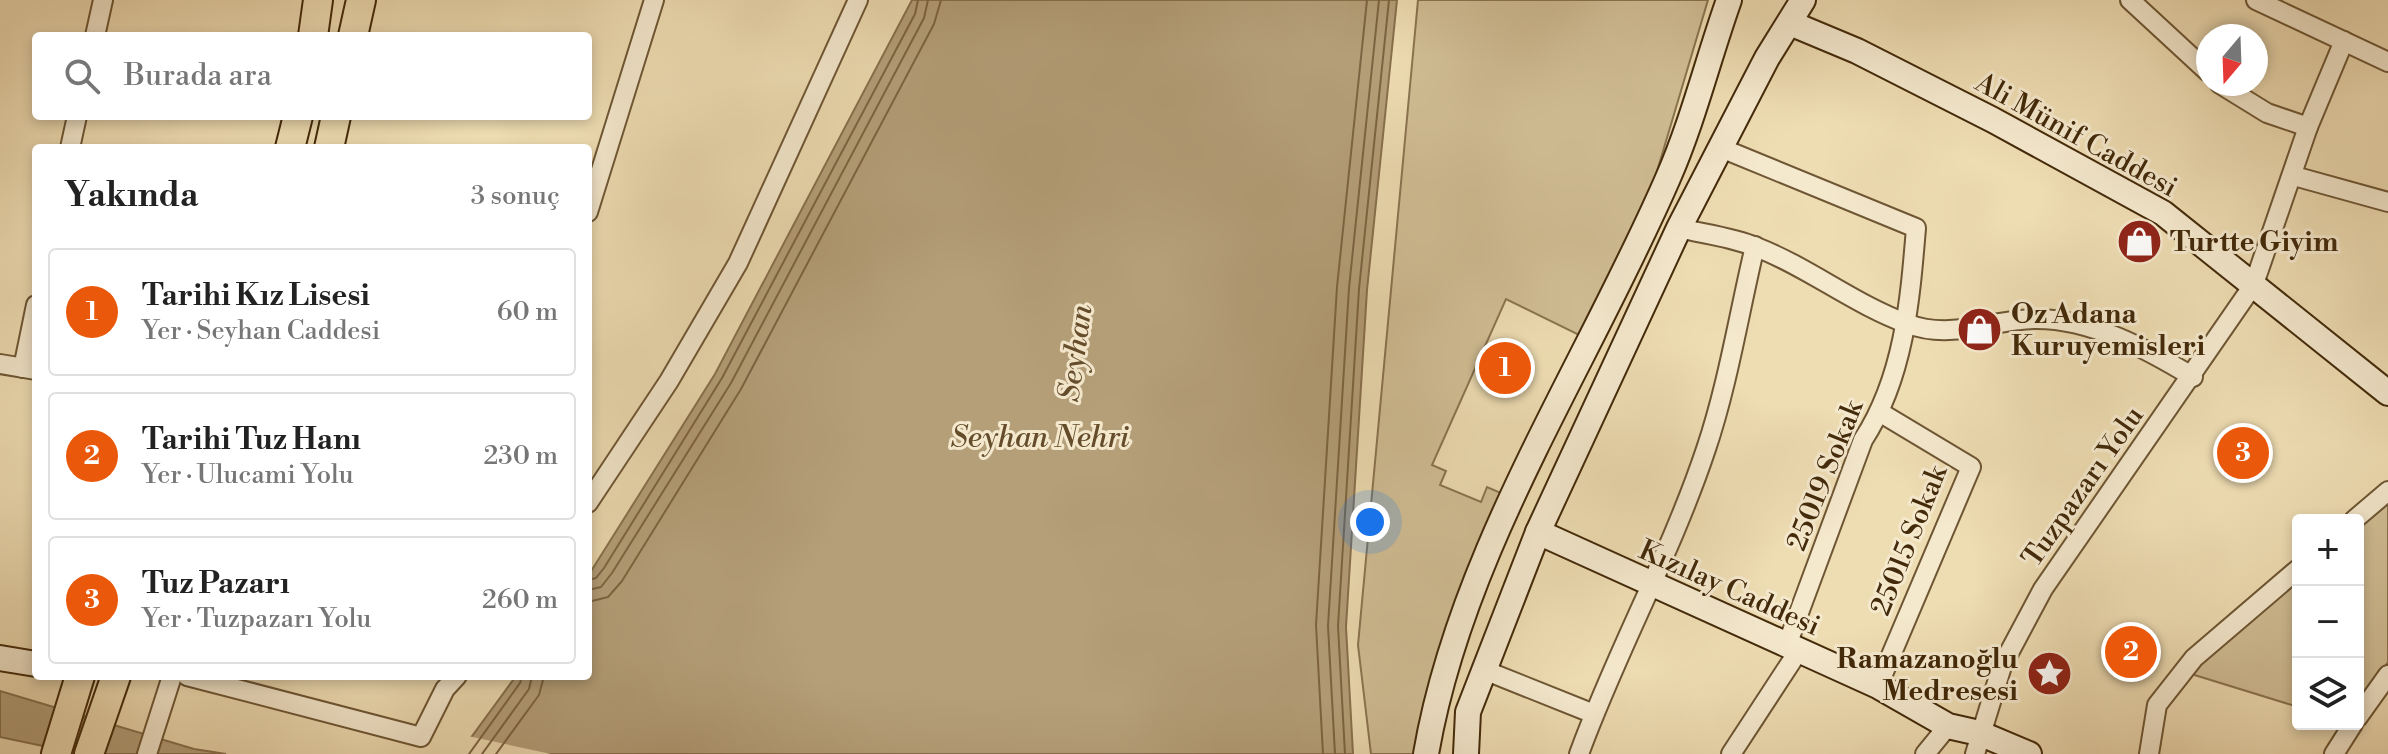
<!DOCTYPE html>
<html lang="tr">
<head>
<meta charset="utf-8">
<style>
	body { margin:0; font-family:"Libre Bodoni",serif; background:#f6f6f6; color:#222 }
	.controls { position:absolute; right:24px; bottom:24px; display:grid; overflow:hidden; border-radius:8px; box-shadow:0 4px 12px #0003 }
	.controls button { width:72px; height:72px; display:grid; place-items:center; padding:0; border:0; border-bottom:2px solid #e0e0e0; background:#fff; color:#222; font:40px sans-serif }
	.compass { position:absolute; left:2196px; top:24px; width:72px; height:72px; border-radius:50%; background:#fff; box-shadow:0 4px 12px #0003; rotate:199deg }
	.you { position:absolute; left:1370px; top:522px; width:28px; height:28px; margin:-20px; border:6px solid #fff; border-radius:50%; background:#1a73e8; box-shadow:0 0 0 12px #1a73e833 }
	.badge { display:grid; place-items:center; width:52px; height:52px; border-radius:50%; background:#ea580c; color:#fff; font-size:26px; font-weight:700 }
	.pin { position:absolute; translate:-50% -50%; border:4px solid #fff; box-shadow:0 2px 8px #0006 }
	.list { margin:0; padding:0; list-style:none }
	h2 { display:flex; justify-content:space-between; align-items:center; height:104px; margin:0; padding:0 32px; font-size:34px }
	h2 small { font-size:26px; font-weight:400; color:#767676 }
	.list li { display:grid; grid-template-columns:52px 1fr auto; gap:24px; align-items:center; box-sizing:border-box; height:128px; margin:0 16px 16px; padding:0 16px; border:2px solid #e0e0e0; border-radius:8px }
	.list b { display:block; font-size:30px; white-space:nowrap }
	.list p { margin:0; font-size:26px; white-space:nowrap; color:#767676 }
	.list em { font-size:26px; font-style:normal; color:#767676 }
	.icon { flex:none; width:44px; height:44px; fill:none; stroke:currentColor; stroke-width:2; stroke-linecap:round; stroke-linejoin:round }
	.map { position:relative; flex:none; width:2388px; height:754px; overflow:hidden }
	.search { position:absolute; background:#fff; box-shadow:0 4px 12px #0003; left:32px; top:32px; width:560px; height:88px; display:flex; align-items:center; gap:20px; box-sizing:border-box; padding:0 28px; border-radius:8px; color:#767676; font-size:30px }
	.panel { position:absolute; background:#fff; box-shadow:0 4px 12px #0003; left:32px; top:144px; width:560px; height:536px; border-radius:8px }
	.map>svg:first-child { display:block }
</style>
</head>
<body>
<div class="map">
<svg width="2388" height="754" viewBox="0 0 2388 754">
	<rect width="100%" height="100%" fill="#eedcb2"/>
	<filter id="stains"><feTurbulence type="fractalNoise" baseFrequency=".0025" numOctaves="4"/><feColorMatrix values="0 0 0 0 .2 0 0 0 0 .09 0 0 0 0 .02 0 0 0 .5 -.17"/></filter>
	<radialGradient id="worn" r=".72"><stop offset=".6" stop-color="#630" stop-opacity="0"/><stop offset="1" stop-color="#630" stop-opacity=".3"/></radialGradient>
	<g fill="#d1be95" stroke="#8a7450" stroke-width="2">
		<polygon points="1418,0 1708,0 1644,215 1579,335 1506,299 1432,465 1446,471 1440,485 1481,502 1487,487 1508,496 1415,754 1371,754 1358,645"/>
		<polygon points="2388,491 2388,662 2358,703 2358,520"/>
		<polygon points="2298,573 2298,707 2188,673"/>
	</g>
	<g fill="#b49f79" stroke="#87704d" stroke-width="2">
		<polygon points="912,0 1397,0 1367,290 1346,627 1353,754 459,754 516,676 588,676 588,576 715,374"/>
		<polygon points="0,691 194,749 226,754 81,754 0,737"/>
	</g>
	<polygon fill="#eedcb2" points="468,736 551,754 455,754"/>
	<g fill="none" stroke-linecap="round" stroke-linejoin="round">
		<g stroke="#7c6442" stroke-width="2">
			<polyline points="588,580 596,578 604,568 722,378 915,14 918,0"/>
			<polyline points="588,590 601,587 612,573 731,383 924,18 928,0"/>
			<polyline points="588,602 608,597 622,581 741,389 934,24 941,0"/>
			<polyline points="469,754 520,683 522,676"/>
			<polyline points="482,754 529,689 532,676"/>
			<polyline points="496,754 539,695 544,676"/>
			<polyline points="1323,754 1316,625 1337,287 1367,0"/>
			<polyline points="1335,754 1328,626 1349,288 1379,0"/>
			<polyline points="1345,754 1338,626 1359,289 1389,0"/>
		</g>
		<defs>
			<g id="minor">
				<polyline points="2130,0 2208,72"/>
				<polyline points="2256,0 2388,62"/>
				<polyline points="95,36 103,0"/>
				<polyline points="2220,84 2267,113 2308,127"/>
				<polyline points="70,148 77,116"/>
				<path d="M1721,148L1916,228C1910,301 1904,377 1863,440L1787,645"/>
				<polyline points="2294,176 2388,202"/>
				<polyline points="588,212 654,0"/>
				<path d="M1679,228C1704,234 1732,237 1756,247C1808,267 1855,305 1908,324C1951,340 1991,320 2034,319C2090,318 2147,349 2193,377"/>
				<polyline points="0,364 36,370"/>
				<polyline points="23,368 36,305"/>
				<polyline points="588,503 669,381 738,263 858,0"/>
				<polyline points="2354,520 2388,491"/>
				<polyline points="1484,670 1594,714"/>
				<polyline points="187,676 421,737 445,689 457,676"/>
				<polyline points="1878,686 1971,467 1881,413"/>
				<polyline points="2358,717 2388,675"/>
				<polyline points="147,754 172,676"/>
				<path d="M1579,754C1617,650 1671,554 1706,449C1728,384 1739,313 1755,246"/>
				<polyline points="1731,754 1799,650"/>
				<polyline points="1925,754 1948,726"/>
				<polyline points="1975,754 2002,666 2043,589 2254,284 2308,127 2344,41"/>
				<polyline points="2149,754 2157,705 2194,658 2298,569"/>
				<polyline points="2334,754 2353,724"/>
			</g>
			<g id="secondary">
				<polyline points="1790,23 1857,51 1993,120 2163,213 2388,393"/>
				<polyline points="1538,532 1878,686 1948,726 1979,733 2029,754"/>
				<polyline points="0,658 36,664"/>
				<path d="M1426,754C1461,550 1586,367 1668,178C1693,121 1708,59 1729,0"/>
				<polyline points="1466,754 1468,712 1538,532 1679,228 1767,58 1803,0"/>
			</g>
			<g id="primary">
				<polyline points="313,36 318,0"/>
				<polyline points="353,36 361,0"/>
				<polyline points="290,148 298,116"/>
				<polyline points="329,148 336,116"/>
				<polyline points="56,754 80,676"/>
				<polyline points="89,754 116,676"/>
			</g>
		</defs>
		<use href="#minor" stroke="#6e5634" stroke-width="22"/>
		<use href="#secondary" stroke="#432a0a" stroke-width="28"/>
		<use href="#primary" stroke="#432a0a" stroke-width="32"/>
		<use href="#minor" stroke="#f4e8cd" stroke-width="18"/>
		<use href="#secondary" stroke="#f4e8cd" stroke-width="24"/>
		<use href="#primary" stroke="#eedcb2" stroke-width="28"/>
	</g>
	<defs>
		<symbol id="shop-disc" viewBox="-11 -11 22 22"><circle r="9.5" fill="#8f2418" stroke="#f4e8cd"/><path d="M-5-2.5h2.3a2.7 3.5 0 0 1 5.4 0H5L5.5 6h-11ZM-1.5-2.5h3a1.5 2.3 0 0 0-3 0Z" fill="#fff"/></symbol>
		<symbol id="sight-disc" viewBox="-11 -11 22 22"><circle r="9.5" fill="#8f2418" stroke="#f4e8cd"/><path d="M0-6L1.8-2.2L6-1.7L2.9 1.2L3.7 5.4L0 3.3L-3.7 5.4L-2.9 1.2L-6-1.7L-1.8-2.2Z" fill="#fff"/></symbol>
	</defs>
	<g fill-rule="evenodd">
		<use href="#shop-disc" x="2114" y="216" width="51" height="51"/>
		<use href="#shop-disc" x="1954" y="304" width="51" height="51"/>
		<use href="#sight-disc" x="2024" y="648" width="51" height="51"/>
	</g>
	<g text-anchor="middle" stroke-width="6" stroke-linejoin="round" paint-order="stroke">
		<g font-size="28" fill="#432a0a" stroke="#f4e8cd">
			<text transform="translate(2077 134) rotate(29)" y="10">Ali Münif Caddesi</text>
			<text transform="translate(1824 475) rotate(-68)" y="10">25019 Sokak</text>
			<text transform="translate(2082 486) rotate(-55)" y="10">Tuzpazarı Yolu</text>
			<text transform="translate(1908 540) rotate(-68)" y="10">25015 Sokak</text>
			<text transform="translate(1730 587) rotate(24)" y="10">Kızılay Caddesi</text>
		</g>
		<g font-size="28" font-weight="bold" fill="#432a0a" stroke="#f4e8cd" text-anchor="start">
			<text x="2170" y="251">Turtte Giyim</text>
			<text x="2011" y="323">Oz Adana<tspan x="2011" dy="32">Kuruyemisleri</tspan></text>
			<text x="2018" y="668" text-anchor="end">Ramazanoğlu<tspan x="2018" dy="32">Medresesi</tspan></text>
		</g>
		<g font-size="30" font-style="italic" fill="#654d2b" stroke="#f4e8cd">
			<text transform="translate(1075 353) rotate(-82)" y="10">Seyhan</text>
			<text x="1040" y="447">Seyhan Nehri</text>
		</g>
	</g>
	<rect width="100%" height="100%" filter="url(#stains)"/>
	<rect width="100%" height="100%" fill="url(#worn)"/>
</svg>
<div class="controls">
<button>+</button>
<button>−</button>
<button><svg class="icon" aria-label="layers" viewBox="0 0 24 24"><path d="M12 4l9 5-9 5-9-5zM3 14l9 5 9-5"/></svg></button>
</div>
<svg class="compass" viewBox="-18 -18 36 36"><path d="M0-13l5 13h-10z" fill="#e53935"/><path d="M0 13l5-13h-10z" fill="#767676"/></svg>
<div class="you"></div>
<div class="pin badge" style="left:1505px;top:368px">1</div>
<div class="pin badge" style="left:2131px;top:652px">2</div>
<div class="pin badge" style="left:2243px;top:453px">3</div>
<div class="search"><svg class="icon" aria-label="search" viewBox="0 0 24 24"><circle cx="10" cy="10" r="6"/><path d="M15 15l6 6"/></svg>Burada ara</div>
<section class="panel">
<h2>Yakında<small>3 sonuç</small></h2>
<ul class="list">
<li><span class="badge">1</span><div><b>Tarihi Kız Lisesi</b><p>Yer · Seyhan Caddesi</p></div><em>60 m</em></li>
<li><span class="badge">2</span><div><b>Tarihi Tuz Hanı</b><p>Yer · Ulucami Yolu</p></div><em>230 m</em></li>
<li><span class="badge">3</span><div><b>Tuz Pazarı</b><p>Yer · Tuzpazarı Yolu</p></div><em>260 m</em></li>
</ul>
</section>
</div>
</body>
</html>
